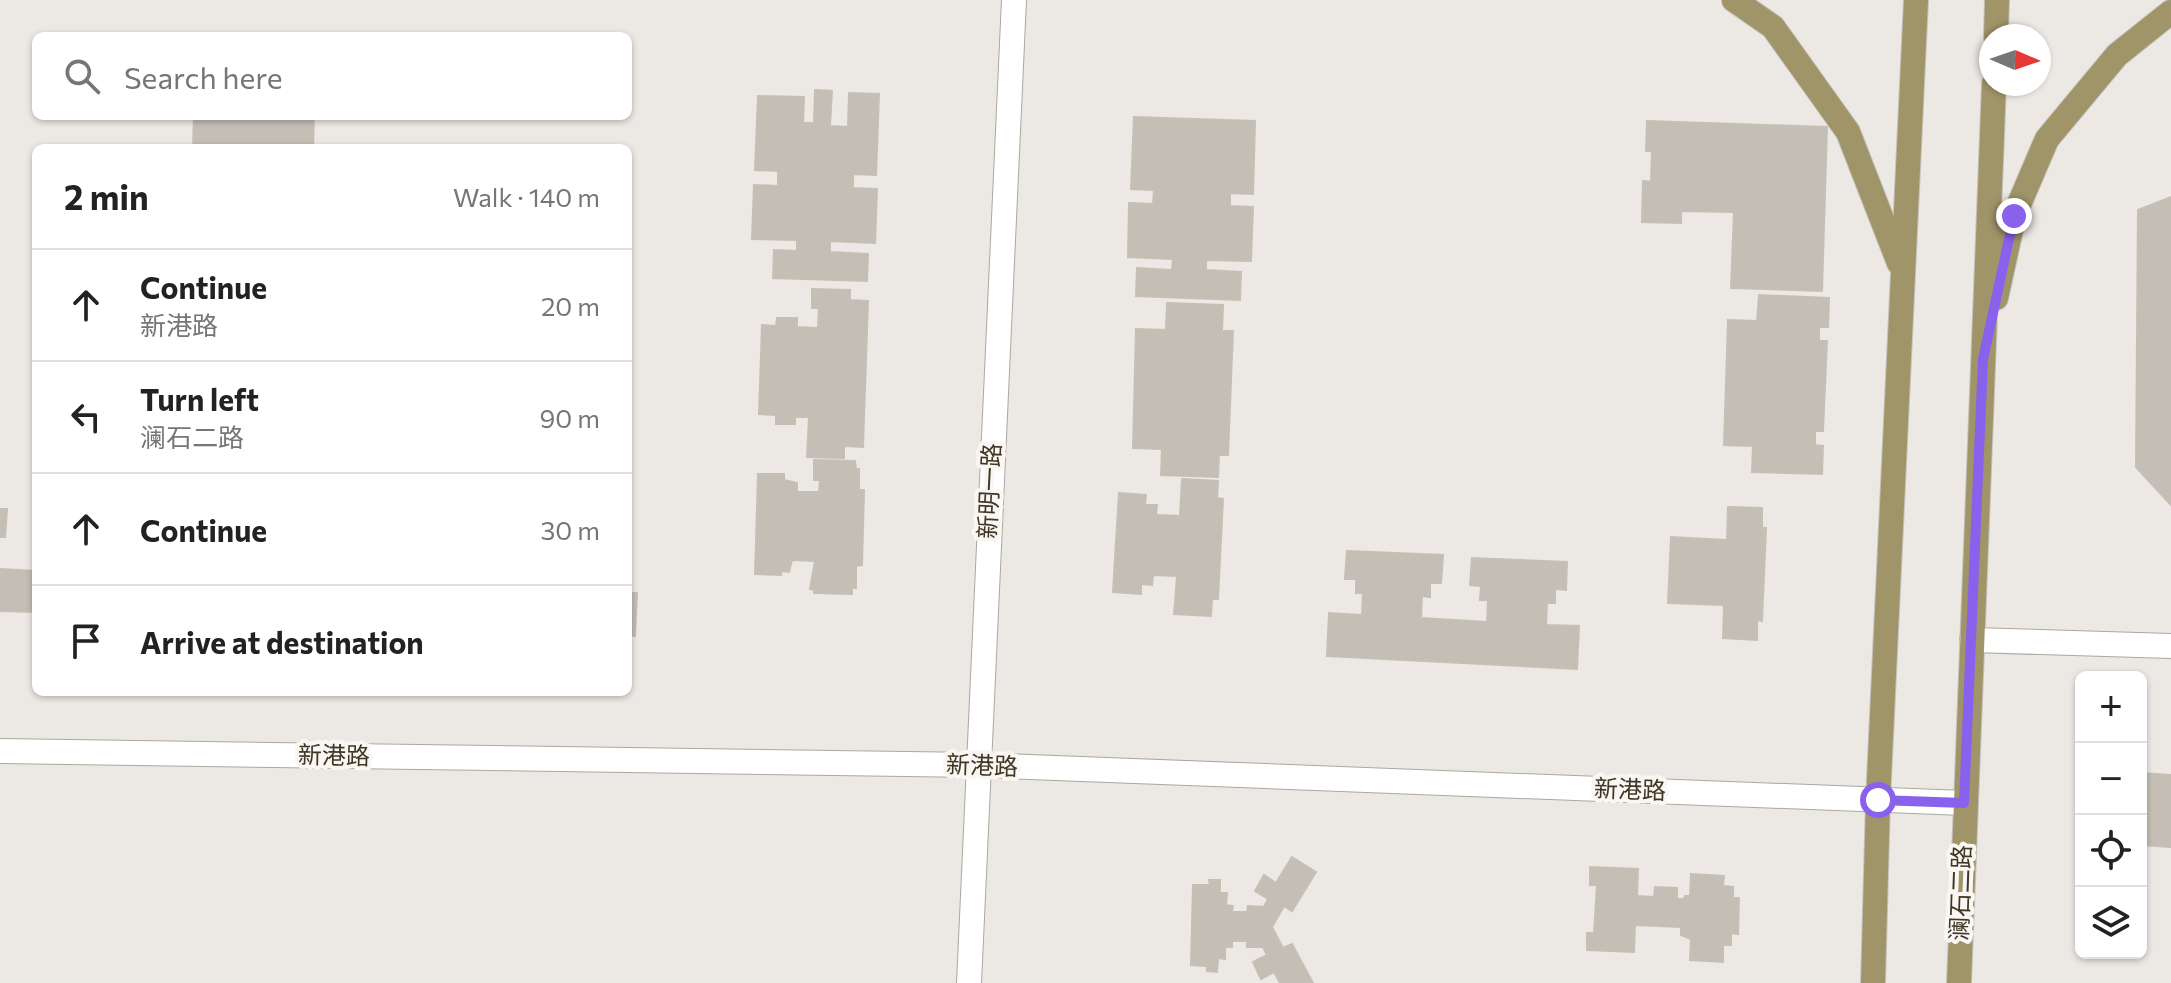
<!DOCTYPE html>
<html lang="en">
<head>
<meta charset="utf-8">
<style>
	body { margin:0; font-family:Commissioner,"Noto Sans SC",sans-serif; background:#f2f2f2; color:#222 }
	.controls { position:absolute; right:24px; bottom:24px; display:grid; overflow:hidden; border-radius:12px; box-shadow:0 2px 6px #0004 }
	.controls button { width:72px; height:72px; display:grid; place-items:center; padding:0; border:0; border-bottom:2px solid #e0e0e0; background:#fff; color:#222; font:40px sans-serif }
	.compass { position:absolute; left:1979px; top:24px; width:72px; height:72px; border-radius:50%; background:#fff; box-shadow:0 2px 6px #0004; rotate:92deg }
	.stop { position:absolute; width:24px; height:24px; margin:-18px; border:6px solid #8861ec; border-radius:50%; background:#fff }
	.stop.end { background:#8861ec; border-color:#fff; box-shadow:0 2px 8px #0008 }
	.list { margin:0; padding:0; list-style:none }
	h2 { display:flex; justify-content:space-between; align-items:center; height:104px; margin:0; padding:0 32px; font-size:34px }
	h2 small { font-size:26px; font-weight:400; color:#767676 }
	.list li { display:grid; grid-template-columns:52px 1fr auto; gap:24px; align-items:center; box-sizing:border-box; height:112px; padding:0 32px; border-top:2px solid #e0e0e0 }
	.list b { display:block; font-size:30px; white-space:nowrap }
	.list p { margin:0; font-size:26px; white-space:nowrap; color:#767676 }
	.list em { font-size:26px; font-style:normal; color:#767676 }
	.icon { flex:none; width:44px; height:44px; fill:none; stroke:currentColor; stroke-width:2; stroke-linecap:round; stroke-linejoin:round }
	.map { position:relative; flex:none; width:2171px; height:983px; overflow:hidden }
	.search { position:absolute; background:#fff; box-shadow:0 2px 6px #0004; left:32px; top:32px; width:600px; height:88px; display:flex; align-items:center; gap:20px; box-sizing:border-box; padding:0 28px; border-radius:12px; color:#767676; font-size:30px }
	.panel { position:absolute; background:#fff; box-shadow:0 2px 6px #0004; left:32px; top:144px; width:600px; height:552px; border-radius:12px }
	.map>svg:first-child { display:block }
</style>
</head>
<body>
<div class="map">
<svg width="2171" height="983" viewBox="0 0 2171 983">
	<rect width="100%" height="100%" fill="#ece8e3"/>
	<g fill="#c4beb5" stroke="#c6bfb6" stroke-width="2">
		<polygon points="815,90 832,91 830,126 848,127 849,93 879,94 876,175 853,174 853,188 877,189 875,243 830,241 830,252 868,254 867,281 773,278 774,250 797,251 797,240 752,239 754,185 778,186 778,171 755,170 758,96 804,97 803,123 814,123"/>
		<polygon points="194,116 314,116 313,148 193,148"/>
		<polygon points="1134,117 1255,121 1253,194 1230,193 1230,206 1253,207 1251,261 1206,260 1206,270 1241,272 1240,300 1136,296 1137,268 1172,270 1173,259 1128,257 1129,203 1153,204 1154,190 1131,189"/>
		<polygon points="1647,121 1827,127 1822,291 1731,288 1734,212 1681,211 1681,223 1642,222 1643,181 1651,182 1652,151 1646,151"/>
		<polygon points="2171,197 2171,505 2136,467 2138,210"/>
		<polygon points="812,289 850,290 850,300 868,301 863,447 844,446 844,458 807,457 809,417 795,417 795,424 776,424 776,415 759,414 762,325 776,326 777,318 797,318 797,327 818,328 819,308 812,308"/>
		<polygon points="1759,295 1829,298 1828,327 1819,327 1819,341 1827,341 1823,431 1815,431 1815,445 1823,446 1822,474 1752,472 1753,446 1724,445 1728,320 1757,321"/>
		<polygon points="1167,303 1223,305 1222,331 1233,331 1228,455 1219,455 1218,477 1161,475 1162,449 1133,448 1136,329 1166,330"/>
		<polygon points="814,460 855,461 856,469 859,469 859,490 864,490 862,565 856,566 856,588 852,588 852,594 814,593 814,590 810,589 815,561 792,560 789,572 781,571 781,575 755,574 758,474 784,474 784,480 797,483 797,492 819,492 820,480 814,480"/>
		<polygon points="1182,479 1218,481 1217,498 1223,499 1218,599 1212,599 1211,616 1174,614 1177,576 1153,575 1152,585 1141,584 1141,594 1113,592 1119,493 1146,495 1145,505 1157,505 1156,515 1180,516"/>
		<polygon points="1728,507 1762,508 1762,528 1766,528 1762,621 1757,620 1757,640 1723,638 1724,605 1668,603 1671,537 1727,540"/>
		<polygon points="0,509 7,509 5,537 0,537"/>
		<polygon points="1347,551 1443,555 1441,583 1430,583 1430,597 1422,596 1421,618 1487,622 1488,600 1480,600 1481,586 1470,585 1472,558 1567,562 1566,590 1555,589 1555,603 1547,603 1546,625 1579,626 1577,669 1327,656 1329,613 1362,615 1363,593 1356,593 1356,579 1345,579"/>
		<polygon points="0,569 36,571 36,612 0,611"/>
		<polygon points="628,593 637,593 635,636 628,635"/>
		<polygon points="2141,773 2171,775 2171,847 2141,845"/>
		<polygon points="1292,857 1316,872 1292,911 1284,906 1272,927 1283,948 1292,944 1313,983 1280,983 1274,972 1261,979 1253,962 1267,955 1263,947 1247,947 1247,941 1232,941 1232,947 1225,947 1225,959 1218,958 1217,972 1207,971 1207,966 1191,965 1193,885 1210,885 1209,880 1220,880 1220,893 1227,893 1226,905 1233,906 1232,912 1247,912 1248,906 1264,907 1268,899 1255,891 1264,875 1276,883"/>
		<polygon points="1590,867 1638,869 1637,896 1654,897 1655,887 1677,888 1677,899 1684,899 1685,896 1690,896 1691,874 1724,876 1723,886 1733,887 1733,898 1739,898 1738,934 1731,933 1731,945 1723,945 1723,962 1690,960 1691,939 1681,935 1681,927 1635,925 1634,952 1587,950 1587,933 1594,933 1597,885 1590,885"/>
	</g>
	<g fill="none" stroke-linecap="round" stroke-linejoin="round">
		<defs>
			<g id="minor">
				<polyline points="1972,640 2171,646"/>
				<polyline points="0,751 977,765 1964,803"/>
				<polyline points="969,983 1014,0"/>
			</g>
			<g id="major">
				<polyline points="1734,0 1773,27 1848,132 1899,263"/>
				<polyline points="1996,36 1997,0"/>
				<polyline points="1996,298 2014,216 2047,139 2117,55 2171,12"/>
				<polyline points="1873,983 1878,800 1916,0"/>
				<polyline points="1959,983 1994,84"/>
			</g>
		</defs>
		<use href="#minor" stroke="#ada89e" stroke-width="26"/>
		<use href="#major" stroke="#c5c3bd" stroke-width="26"/>
		<use href="#minor" stroke="#fff" stroke-width="24"/>
		<use href="#major" stroke="#a09469" stroke-width="24"/>
	</g>
	<g fill="none" stroke-linecap="round" stroke-linejoin="round">
		<polyline stroke="#8861ec" stroke-width="10" points="1878,800 1964,803 1983,359 2014,216"/>
	</g>
	<g text-anchor="middle" stroke-width="8" stroke-linejoin="round" paint-order="stroke">
		<g font-size="24" fill="#3d3723" stroke="#f9f6f3">
			<text transform="translate(990 491) rotate(-87)" y="8">新明一路</text>
			<text transform="translate(334 756) rotate(1)" y="8">新港路</text>
			<text transform="translate(982 766) rotate(2)" y="8">新港路</text>
			<text transform="translate(1630 790) rotate(2)" y="8">新港路</text>
			<text transform="translate(1961 893) rotate(-88)" y="8">澜石二路</text>
		</g>
	</g>
</svg>
<div class="controls">
<button>+</button>
<button>−</button>
<button><svg class="icon" aria-label="locate" viewBox="0 0 24 24"><circle cx="12" cy="12" r="6"/><path d="M12 2v4M12 18v4M2 12h4M18 12h4"/></svg></button>
<button><svg class="icon" aria-label="layers" viewBox="0 0 24 24"><path d="M12 4l9 5-9 5-9-5zM3 14l9 5 9-5"/></svg></button>
</div>
<svg class="compass" viewBox="-18 -18 36 36"><path d="M0-13l5 13h-10z" fill="#e53935"/><path d="M0 13l5-13h-10z" fill="#767676"/></svg>
<div class="stop" style="left:1878px;top:800px"></div>
<div class="stop end" style="left:2014px;top:216px"></div>
<div class="search"><svg class="icon" aria-label="search" viewBox="0 0 24 24"><circle cx="10" cy="10" r="6"/><path d="M15 15l6 6"/></svg>Search here</div>
<section class="panel">
<h2>2 min<small>Walk · 140 m</small></h2>
<ul class="list">
<li><svg class="icon" aria-label="ahead" viewBox="0 0 24 24"><path d="M12 20V5M6 11l6-6 6 6"/></svg><div><b>Continue</b><p>新港路</p></div><em>20 m</em></li>
<li><svg class="icon" aria-label="left" viewBox="0 0 24 24"><path d="M17 20v-9H6M10 6l-5 5 5 5"/></svg><div><b>Turn left</b><p>澜石二路</p></div><em>90 m</em></li>
<li><svg class="icon" aria-label="ahead" viewBox="0 0 24 24"><path d="M12 20V5M6 11l6-6 6 6"/></svg><div><b>Continue</b></div><em>30 m</em></li>
<li><svg class="icon" aria-label="arrive" viewBox="0 0 24 24"><path d="M6 21V4h12l-3 4 3 4H6"/></svg><div><b>Arrive at destination</b></div></li>
</ul>
</section>
</div>
</body>
</html>
